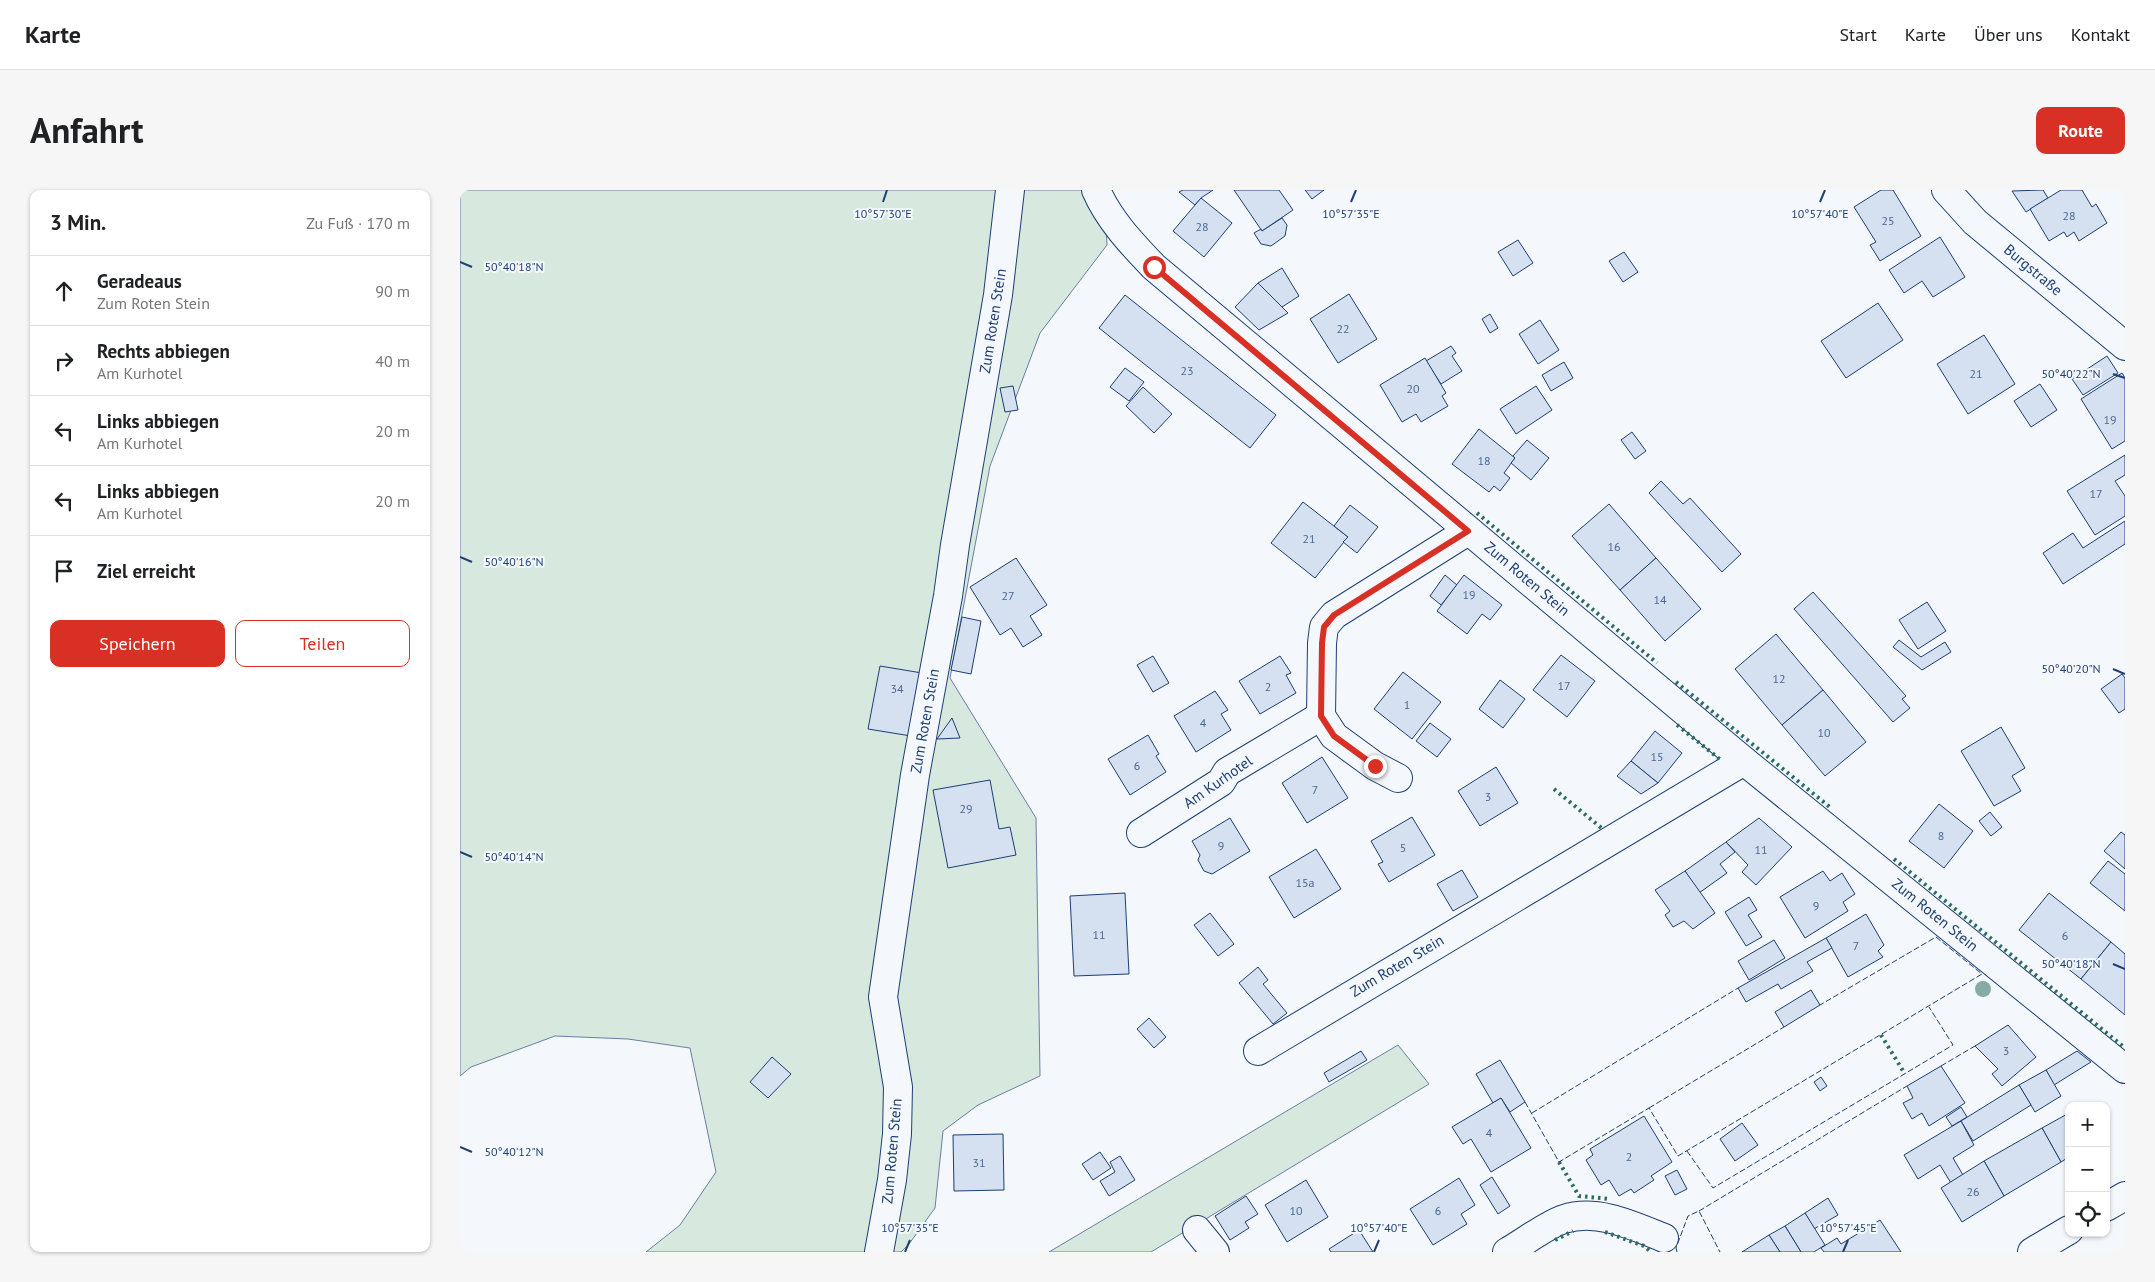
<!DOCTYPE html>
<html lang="de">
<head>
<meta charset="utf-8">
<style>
	body { margin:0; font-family:"PT Sans",sans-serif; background:#f6f6f6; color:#202124 }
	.controls { position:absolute; right:15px; bottom:15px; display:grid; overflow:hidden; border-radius:10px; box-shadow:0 1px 4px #0004 }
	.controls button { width:45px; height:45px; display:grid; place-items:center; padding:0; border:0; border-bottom:1px solid #e0e0e0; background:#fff; color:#202124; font:25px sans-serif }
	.stop { position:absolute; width:15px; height:15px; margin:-11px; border:4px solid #d93025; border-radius:50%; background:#fff }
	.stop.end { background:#d93025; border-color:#fff; box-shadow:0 1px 5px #0008 }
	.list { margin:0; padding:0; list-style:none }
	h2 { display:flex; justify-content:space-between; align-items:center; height:65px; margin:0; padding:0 20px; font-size:21px }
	h2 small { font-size:16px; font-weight:400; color:#757577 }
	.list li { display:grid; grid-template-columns:32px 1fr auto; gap:15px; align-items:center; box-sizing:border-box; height:70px; padding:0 20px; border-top:1px solid #e0e0e0 }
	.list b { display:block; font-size:19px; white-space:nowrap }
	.list p { margin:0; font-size:16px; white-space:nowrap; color:#757577 }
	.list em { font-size:16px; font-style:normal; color:#757577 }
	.actions { display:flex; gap:10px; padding:15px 20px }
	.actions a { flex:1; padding:11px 0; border:1px solid #d93025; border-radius:10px; text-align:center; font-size:18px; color:#d93025 }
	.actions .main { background:#d93025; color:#fff }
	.icon { flex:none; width:28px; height:28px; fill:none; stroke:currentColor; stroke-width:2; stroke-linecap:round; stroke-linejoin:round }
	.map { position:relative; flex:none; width:1665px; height:1062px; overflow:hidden; border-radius:10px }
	header { display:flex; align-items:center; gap:30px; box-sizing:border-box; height:70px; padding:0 25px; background:#fff; border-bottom:1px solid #e0e0e0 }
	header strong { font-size:24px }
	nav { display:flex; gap:28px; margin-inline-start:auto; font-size:18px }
	.intro { display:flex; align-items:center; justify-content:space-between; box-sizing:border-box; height:120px; padding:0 30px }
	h1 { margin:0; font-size:35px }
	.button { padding:12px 22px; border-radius:10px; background:#d93025; color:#fff; font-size:18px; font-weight:700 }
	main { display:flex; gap:30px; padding:0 30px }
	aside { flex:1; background:#fff; border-radius:10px; box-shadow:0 1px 4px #0004 }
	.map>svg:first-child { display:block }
</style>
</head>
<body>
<header>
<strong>Karte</strong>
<nav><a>Start</a><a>Karte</a><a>Über uns</a><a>Kontakt</a></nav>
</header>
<div class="intro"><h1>Anfahrt</h1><a class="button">Route</a></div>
<main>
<aside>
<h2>3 Min.<small>Zu Fuß · 170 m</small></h2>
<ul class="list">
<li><svg class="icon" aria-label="ahead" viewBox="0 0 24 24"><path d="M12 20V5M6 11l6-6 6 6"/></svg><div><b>Geradeaus</b><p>Zum Roten Stein</p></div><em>90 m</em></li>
<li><svg class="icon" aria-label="right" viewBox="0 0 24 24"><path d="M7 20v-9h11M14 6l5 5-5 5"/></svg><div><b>Rechts abbiegen</b><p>Am Kurhotel</p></div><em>40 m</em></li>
<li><svg class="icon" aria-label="left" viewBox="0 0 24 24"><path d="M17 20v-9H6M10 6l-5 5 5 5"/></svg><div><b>Links abbiegen</b><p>Am Kurhotel</p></div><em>20 m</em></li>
<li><svg class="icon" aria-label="left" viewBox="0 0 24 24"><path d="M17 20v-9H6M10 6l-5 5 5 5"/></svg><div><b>Links abbiegen</b><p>Am Kurhotel</p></div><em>20 m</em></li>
<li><svg class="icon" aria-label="arrive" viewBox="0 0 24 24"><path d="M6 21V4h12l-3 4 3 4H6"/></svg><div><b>Ziel erreicht</b></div></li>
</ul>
<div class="actions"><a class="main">Speichern</a><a>Teilen</a></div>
</aside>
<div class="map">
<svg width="1665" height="1062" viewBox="0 0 1665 1062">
	<rect width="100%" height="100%" fill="#f4f7fb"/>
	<g fill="#d7e8df" stroke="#687fa3">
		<polygon points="0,0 644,0 647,55 580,143 530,276 490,488 576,628 580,886 518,915 483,941 475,1018 449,1054 441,1062 186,1062 220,1035 256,982 230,858 168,849 95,846 11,877 0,886"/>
		<polygon points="938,855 969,894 691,1062 589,1062"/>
	</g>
	<g fill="#d5e0f0" stroke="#1d3f73">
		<polygon points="723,0 753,0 741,8 735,15 719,2"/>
		<polygon points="774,0 819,0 833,20 802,41"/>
		<polygon points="845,0 864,0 852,9"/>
		<polygon points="1421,0 1433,0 1461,46 1420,71 1410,55 1416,52 1394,17"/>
		<polygon points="1583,0 1588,8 1566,22 1552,1"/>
		<polygon points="1601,0 1622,0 1632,17 1636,14 1647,33 1619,51 1614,42 1607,47 1604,42 1589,51 1570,19"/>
		<polygon points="741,8 772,33 744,67 713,41"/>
		<polygon points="822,28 827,35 825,46 811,56 801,54 794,43 801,39 802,41"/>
		<polygon points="1480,47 1505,87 1473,107 1462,91 1444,103 1429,80"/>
		<polygon points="1058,50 1073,73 1053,86 1038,62"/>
		<polygon points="1164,62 1178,82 1163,92 1149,71"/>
		<polygon points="822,78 839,106 822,117 798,93"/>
		<polygon points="798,93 828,123 799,140 775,117"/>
		<polygon points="889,104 917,149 878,173 850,129"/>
		<polygon points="665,105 816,225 790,258 639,138"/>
		<polygon points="1418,113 1443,150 1386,188 1361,151"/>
		<polygon points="1030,124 1038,138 1030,143 1022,129"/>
		<polygon points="1080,130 1099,160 1078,174 1059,144"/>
		<polygon points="1524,145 1555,194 1508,224 1477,174"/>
		<polygon points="991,156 996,163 992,166 1002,181 981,194 966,171"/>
		<polygon points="1647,166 1658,183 1623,205 1612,189"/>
		<polygon points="965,168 986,203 982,206 988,216 961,232 956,224 942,232 920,195"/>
		<polygon points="1104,172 1113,188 1091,201 1082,185"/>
		<polygon points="665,178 684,192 669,211 650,197"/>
		<polygon points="1662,183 1665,188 1665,251 1652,259 1621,209"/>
		<polygon points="1580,194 1597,220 1571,237 1554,211"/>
		<polygon points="553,196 558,220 545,222 540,198"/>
		<polygon points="1076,196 1092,220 1056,244 1040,219"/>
		<polygon points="683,197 712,224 694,243 666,216"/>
		<polygon points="1019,239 1055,268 1044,283 1050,288 1040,301 1034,296 1029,302 992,274"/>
		<polygon points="1172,242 1186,261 1175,269 1161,250"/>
		<polygon points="1067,250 1089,268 1071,290 1051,273 1055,268 1053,266"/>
		<polygon points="1665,265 1665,285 1655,291 1665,306 1665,326 1635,345 1607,301"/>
		<polygon points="1201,291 1223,314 1230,308 1281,364 1262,382 1189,303"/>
		<polygon points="843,312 888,347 855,388 811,353"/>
		<polygon points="1149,314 1196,368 1160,400 1112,346"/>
		<polygon points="890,315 918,337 897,363 883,352 888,347 874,336"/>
		<polygon points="1665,331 1665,354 1603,394 1583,363 1613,343 1623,358"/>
		<polygon points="556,368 587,415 570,426 582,445 563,457 551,438 540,445 510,397"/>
		<polygon points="1196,368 1241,419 1205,451 1160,400"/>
		<polygon points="985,385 997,395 981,415 970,406"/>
		<polygon points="1004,385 1042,415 1030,430 1022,424 1007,444 977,421"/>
		<polygon points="1353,402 1446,506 1442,509 1450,518 1433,532 1334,419"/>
		<polygon points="1467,412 1486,441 1458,459 1439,430"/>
		<polygon points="502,427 521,431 511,484 491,480"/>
		<polygon points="1316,444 1363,500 1322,535 1275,479"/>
		<polygon points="1439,450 1461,467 1485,452 1491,462 1462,480 1433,457"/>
		<polygon points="1101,465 1135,491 1107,527 1073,500"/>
		<polygon points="693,466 709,493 693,502 677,475"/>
		<polygon points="820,466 831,483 826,485 836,503 800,524 779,491"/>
		<polygon points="420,476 462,483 451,546 408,539"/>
		<polygon points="943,482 981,512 952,549 914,519"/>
		<polygon points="1662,484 1665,488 1665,519 1659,523 1641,499"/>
		<polygon points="1040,490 1065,509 1043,538 1019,519"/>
		<polygon points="1363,500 1406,552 1365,586 1322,535"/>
		<polygon points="755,501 768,520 761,524 771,540 736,562 714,526"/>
		<polygon points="492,528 500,548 477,549"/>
		<polygon points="970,533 991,549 977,567 956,551"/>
		<polygon points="1541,537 1565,578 1552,586 1561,601 1534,616 1501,561"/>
		<polygon points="1195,541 1222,563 1198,593 1171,571"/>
		<polygon points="688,545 699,564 696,566 706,582 670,605 648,569"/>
		<polygon points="862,567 888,608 847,633 822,593"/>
		<polygon points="1171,571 1198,593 1181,604 1157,586"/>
		<polygon points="1036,577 1058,613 1020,636 998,601"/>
		<polygon points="530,590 539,639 550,637 556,665 488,678 473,600"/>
		<polygon points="1479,614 1513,641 1484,678 1449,651"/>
		<polygon points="1530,622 1542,637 1531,646 1519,631"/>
		<polygon points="952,627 975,665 929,692 918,674 923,672 911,651"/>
		<polygon points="770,628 790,661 752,684 744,681 738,670 740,665 732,651"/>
		<polygon points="1299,628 1332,657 1296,695 1282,682 1288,675 1266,652"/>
		<polygon points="1661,642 1665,645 1665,679 1644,661"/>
		<polygon points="1266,652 1275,662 1260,674 1267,683 1239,703 1225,681"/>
		<polygon points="856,659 881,699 834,728 809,687"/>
		<polygon points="1648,671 1665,684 1665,721 1630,693"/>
		<polygon points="1002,680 1018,707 993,721 977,694"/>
		<polygon points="1225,681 1255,723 1233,739 1224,731 1213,737 1205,725 1210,721 1195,700"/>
		<polygon points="1363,681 1370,691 1382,683 1395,704 1383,712 1388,721 1345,748 1320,707"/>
		<polygon points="665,703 669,784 614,786 610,706"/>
		<polygon points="1589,703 1651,752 1621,789 1559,740"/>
		<polygon points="1289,707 1297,720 1288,725 1302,747 1286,756 1265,722"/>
		<polygon points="750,723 774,754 758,766 734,735"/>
		<polygon points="1406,724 1424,755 1418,761 1423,767 1388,787 1366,748"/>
		<polygon points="1366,748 1372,758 1347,772 1353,781 1321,799 1318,794 1286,812 1278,798"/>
		<polygon points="1314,750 1325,768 1289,790 1278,771"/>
		<polygon points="1651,752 1665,764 1665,825 1621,789"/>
		<polygon points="798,777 808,790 803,794 827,823 813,834 779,793"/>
		<polygon points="1351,800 1360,815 1324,837 1315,822"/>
		<polygon points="689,828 706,847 694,858 677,839"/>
		<polygon points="1548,835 1576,867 1542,896 1532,884 1538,879 1515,856"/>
		<polygon points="901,861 907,870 869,892 864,883"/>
		<polygon points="1617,861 1631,872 1594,895 1586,880"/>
		<polygon points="312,867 331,884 308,908 290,892"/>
		<polygon points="1040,870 1065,912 1050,922 1041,908 1033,913 1016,884"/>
		<polygon points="1481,876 1505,913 1469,936 1462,923 1452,929 1443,913 1453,908 1447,896"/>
		<polygon points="1586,880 1601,906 1575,922 1559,895"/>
		<polygon points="1361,887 1367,896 1360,901 1354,892"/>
		<polygon points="1559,895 1571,915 1513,951 1501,931"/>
		<polygon points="1041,908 1071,958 1031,982 1011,949 1003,954 992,937"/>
		<polygon points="1501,917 1507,927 1492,936 1486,927"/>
		<polygon points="1609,923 1609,967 1601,972 1582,938"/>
		<polygon points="1184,926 1212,972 1191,986 1194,990 1174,1003 1171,999 1159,1006 1149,990 1141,995 1126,970 1133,965 1130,959"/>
		<polygon points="1501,931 1514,955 1493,968 1503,985 1491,993 1480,975 1458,989 1444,965"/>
		<polygon points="1282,933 1298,955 1275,971 1260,949"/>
		<polygon points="1582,938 1601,972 1544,1006 1524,971"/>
		<polygon points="543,944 544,1000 494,1001 493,945"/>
		<polygon points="640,962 651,978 633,990 622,974"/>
		<polygon points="660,966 675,990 649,1006 640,991 655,982 650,972"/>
		<polygon points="1524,971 1544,1006 1502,1032 1481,998"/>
		<polygon points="1217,980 1227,999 1215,1005 1205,986"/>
		<polygon points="1032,987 1050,1016 1038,1024 1020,995"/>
		<polygon points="999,988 1015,1015 1001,1024 1007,1034 973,1055 950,1019"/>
		<polygon points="846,990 868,1027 827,1052 805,1015"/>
		<polygon points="786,1006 798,1024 785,1032 789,1038 770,1050 755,1026"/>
		<polygon points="1368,1008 1378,1025 1354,1039 1345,1023"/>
		<polygon points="1345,1023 1365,1055 1354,1062 1341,1062 1325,1036"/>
		<polygon points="1420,1030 1441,1062 1364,1062 1361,1058 1377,1048 1381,1054"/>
		<polygon points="1325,1036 1341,1062 1320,1062 1309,1045"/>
		<polygon points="899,1040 913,1062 871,1062 869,1059"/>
		<polygon points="1309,1045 1320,1062 1282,1062"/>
	</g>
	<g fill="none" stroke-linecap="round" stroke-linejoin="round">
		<defs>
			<g id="minor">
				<path d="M636,0C649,30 672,54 694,77L1284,571L1665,879"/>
				<polyline points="1486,0 1515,32 1665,156"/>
				<polyline points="938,588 915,576 874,546 861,526 862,453 864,437 874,425 1008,341"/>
				<polyline points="681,643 761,592 767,582 861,526"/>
				<polyline points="798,861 1284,571"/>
				<polyline points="1646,1017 1665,1006"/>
				<polyline points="737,1040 755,1062"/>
				<polyline points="419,1062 432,990 437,944 438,897 423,807 455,585 488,406 495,355 538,105 550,0"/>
				<path d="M1047,1062C1063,1053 1088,1034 1104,1029C1137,1018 1174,1036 1204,1048"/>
				<polyline points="1572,1062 1609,1040"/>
			</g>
		</defs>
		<use href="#minor" stroke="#1d3f73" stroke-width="30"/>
		<use href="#minor" stroke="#f4f7fb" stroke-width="28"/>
		<g stroke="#2c6c60" stroke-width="4" stroke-dasharray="2.5 4" stroke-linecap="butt">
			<polyline points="1017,323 1197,473"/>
			<polyline points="1216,492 1371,618"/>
			<polyline points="1217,535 1262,571"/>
			<polyline points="1094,599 1144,640"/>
			<polyline points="1434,669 1665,858"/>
			<polyline points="1421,845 1445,884"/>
			<polyline points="1099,972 1119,1006 1150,1009"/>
			<polyline points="1145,1042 1184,1056 1191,1062"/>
			<polyline points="1095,1050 1113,1041"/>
		</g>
		<g stroke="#1d3f73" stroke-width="1" stroke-dasharray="6 2.5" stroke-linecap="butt">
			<polyline points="1481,876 1515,856"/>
			<polyline points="1065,912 1099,972 1189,918 1218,966 1522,784 1476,747 1360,815"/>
			<polyline points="1189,918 1324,837"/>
			<polyline points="1072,923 1278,798"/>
			<polyline points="1227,961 1253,998 1493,855 1469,817"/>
			<polyline points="1239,1021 1447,896"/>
			<polyline points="1217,1062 1216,1058 1228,1026 1239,1021 1260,1062"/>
		</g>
	</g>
	<circle fill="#86aba6" cx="1523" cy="799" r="8"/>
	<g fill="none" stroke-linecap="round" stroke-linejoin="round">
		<polyline stroke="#d93025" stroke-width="6" points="694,77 1008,341 874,425 864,437 862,453 861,526 874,546 915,576"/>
	</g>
	<path fill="none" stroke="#1d3f73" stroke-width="2" d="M423,12L427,0M891,12L896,0M1360,12L1365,0M0,72L12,77M1653,184L1665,188M0,367L12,372M1653,479L1665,484M0,662L12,667M1653,774L1665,779M0,957L12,962M445,1062L450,1050M914,1062L919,1050M1383,1062L1388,1050"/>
	<g text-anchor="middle" stroke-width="4" stroke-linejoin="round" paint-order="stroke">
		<g font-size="12" fill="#4b6792">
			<text x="1609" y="30">28</text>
			<text x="1428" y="35">25</text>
			<text x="742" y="41">28</text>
			<text x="883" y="143">22</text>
			<text x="727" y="185">23</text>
			<text x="1516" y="188">21</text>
			<text x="953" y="203">20</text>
			<text x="1650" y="234">19</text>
			<text x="1024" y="275">18</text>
			<text x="1636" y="308">17</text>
			<text x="849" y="353">21</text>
			<text x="1154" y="361">16</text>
			<text x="1009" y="409">19</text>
			<text x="548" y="410">27</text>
			<text x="1200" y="414">14</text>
			<text x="1319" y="493">12</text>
			<text x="1104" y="500">17</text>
			<text x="808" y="501">2</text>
			<text x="437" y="503">34</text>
			<text x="947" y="519">1</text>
			<text x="743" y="537">4</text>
			<text x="1364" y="547">10</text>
			<text x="1197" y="571">15</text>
			<text x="677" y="580">6</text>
			<text x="855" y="604">7</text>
			<text x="1028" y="611">3</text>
			<text x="506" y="623">29</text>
			<text x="1481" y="650">8</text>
			<text x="761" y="660">9</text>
			<text x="943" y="662">5</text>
			<text x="1301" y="664">11</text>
			<text x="845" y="697">15a</text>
			<text x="1356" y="720">9</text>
			<text x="639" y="749">11</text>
			<text x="1605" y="750">6</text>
			<text x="1396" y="760">7</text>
			<text x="1546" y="865">3</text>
			<text x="1029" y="947">4</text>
			<text x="1169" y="971">2</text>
			<text x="519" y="977">31</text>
			<text x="1513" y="1006">26</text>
			<text x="836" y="1025">10</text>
			<text x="978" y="1025">6</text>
		</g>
		<g font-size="15" fill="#1d3f73" stroke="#f4f7fb">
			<text transform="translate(1573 80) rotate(40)" y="5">Burgstraße</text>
			<text transform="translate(533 131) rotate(-81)" y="5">Zum Roten Stein</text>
			<text transform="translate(1067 389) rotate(40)" y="5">Zum Roten Stein</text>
			<text transform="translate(465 531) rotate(-80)" y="5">Zum Roten Stein</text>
			<text transform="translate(758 592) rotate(-35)" y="5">Am Kurhotel</text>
			<text transform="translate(1475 725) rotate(39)" y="5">Zum Roten Stein</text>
			<text transform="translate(937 776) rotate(-31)" y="5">Zum Roten Stein</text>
			<text transform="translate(432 961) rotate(-85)" y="5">Zum Roten Stein</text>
		</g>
	</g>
	<g font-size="12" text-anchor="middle" fill="#1d3f73" stroke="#f4f7fb" stroke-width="4" stroke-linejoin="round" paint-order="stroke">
		<text x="423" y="28">10°57'30"E</text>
		<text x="891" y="28">10°57'35"E</text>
		<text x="1360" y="28">10°57'40"E</text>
		<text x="54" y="81">50°40'18"N</text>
		<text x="1611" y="188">50°40'22"N</text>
		<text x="54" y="376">50°40'16"N</text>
		<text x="1611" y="483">50°40'20"N</text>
		<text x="54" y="671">50°40'14"N</text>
		<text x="1611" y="778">50°40'18"N</text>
		<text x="54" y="966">50°40'12"N</text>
		<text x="450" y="1042">10°57'35"E</text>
		<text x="919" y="1042">10°57'40"E</text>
		<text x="1388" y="1042">10°57'45"E</text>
	</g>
</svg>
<div class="controls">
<button>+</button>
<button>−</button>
<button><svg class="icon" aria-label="locate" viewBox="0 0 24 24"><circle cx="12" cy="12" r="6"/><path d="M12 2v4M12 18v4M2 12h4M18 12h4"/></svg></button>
</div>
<div class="stop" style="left:694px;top:77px"></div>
<div class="stop end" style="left:915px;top:576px"></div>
</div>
</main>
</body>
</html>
